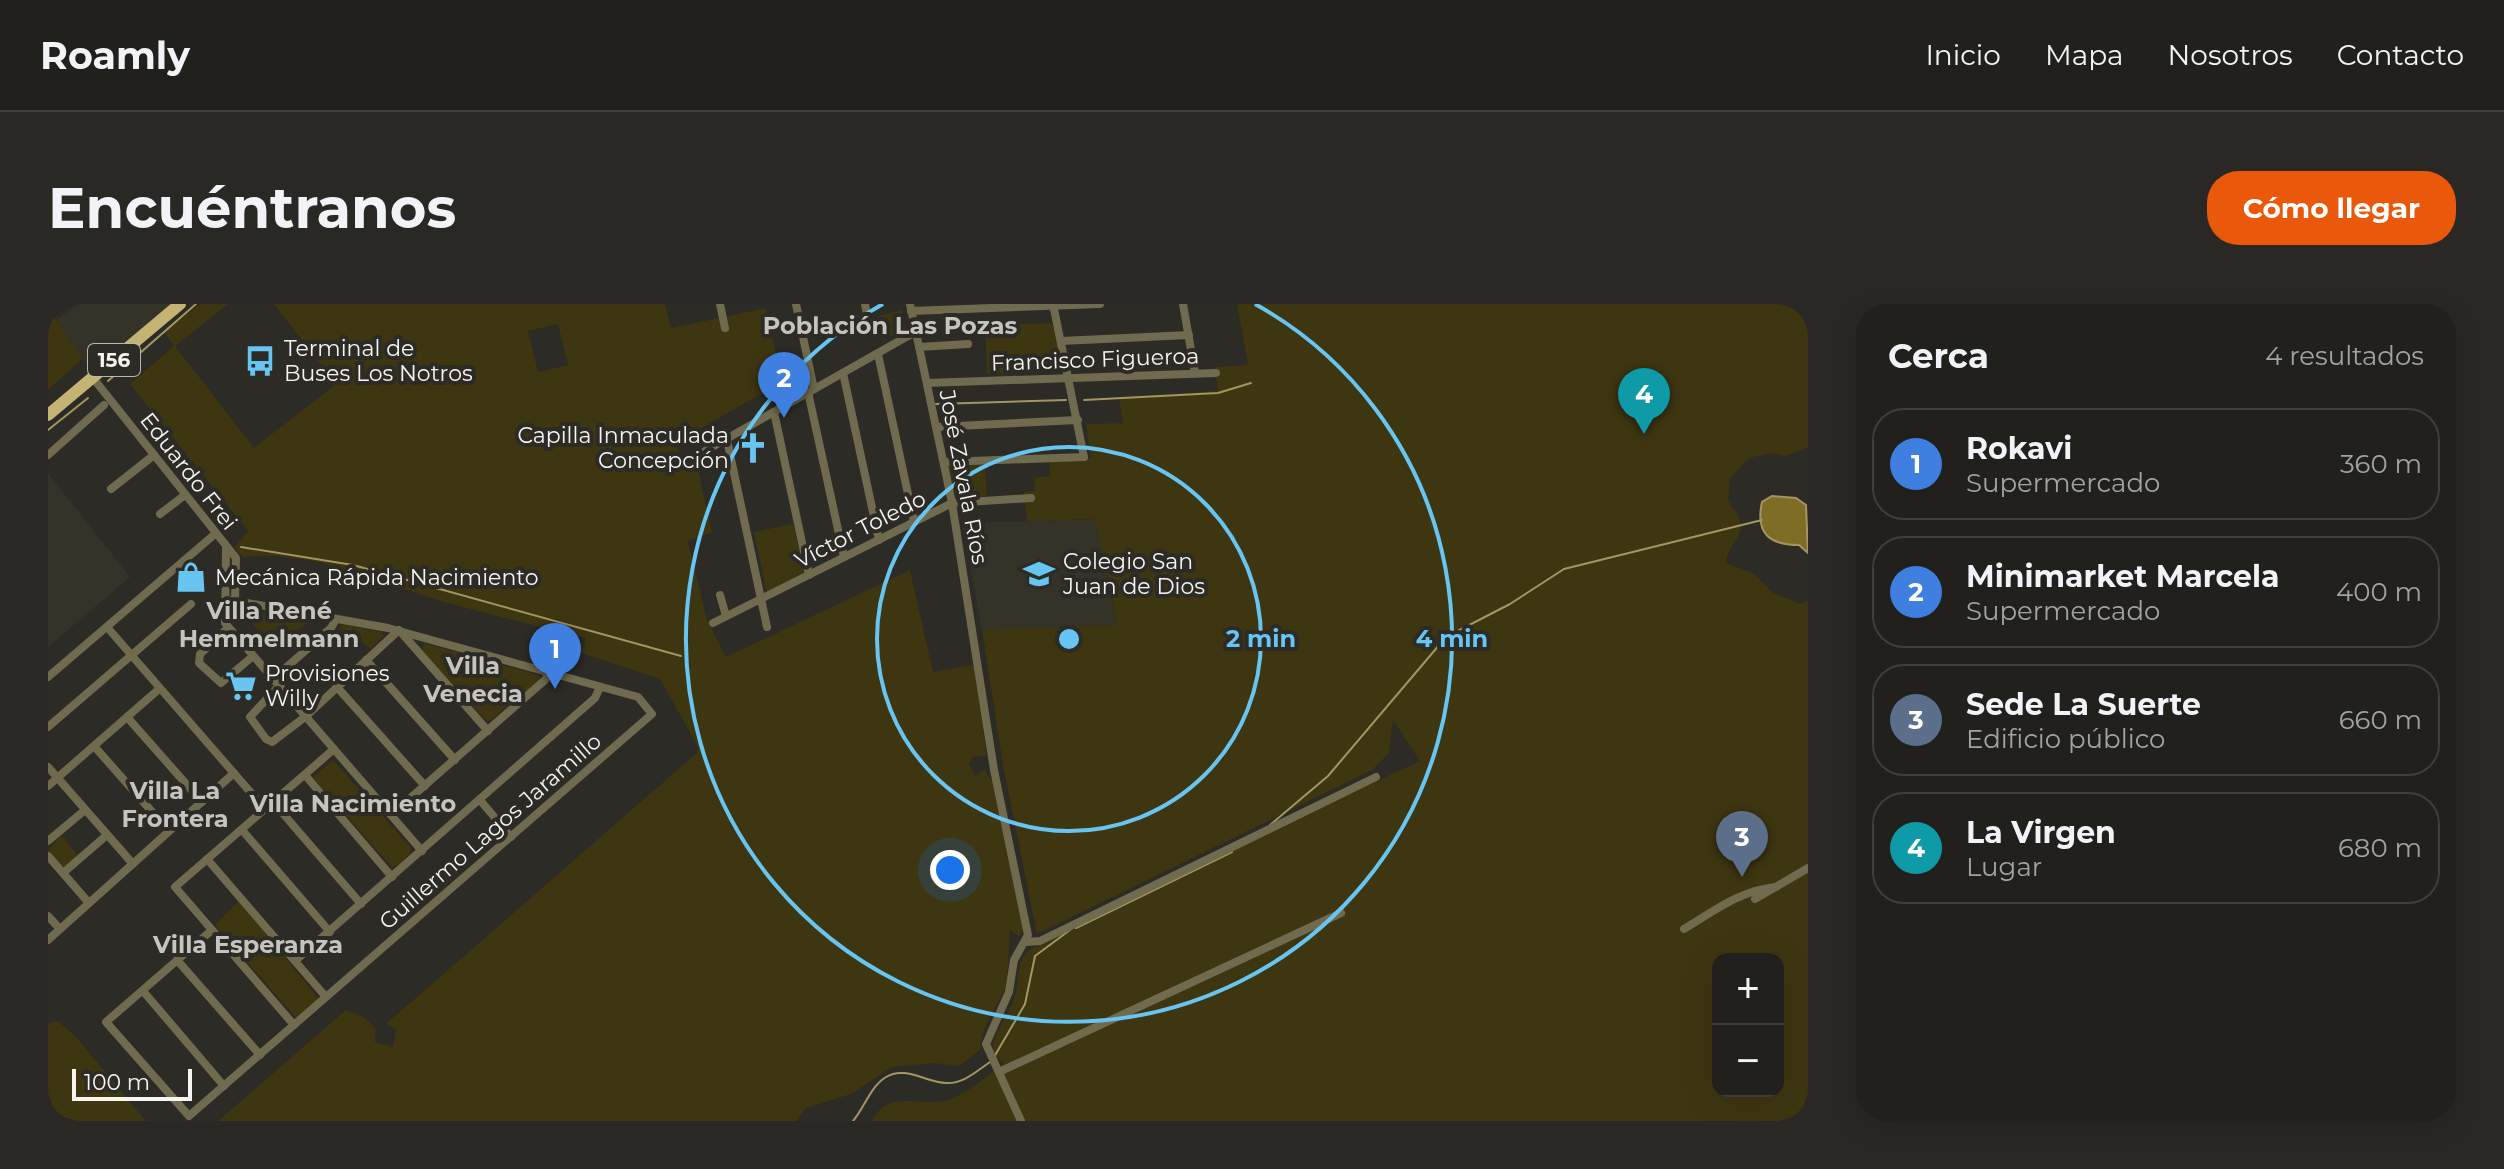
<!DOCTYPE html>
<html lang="es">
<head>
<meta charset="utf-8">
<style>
	body { margin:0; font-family:Montserrat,sans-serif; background:#292825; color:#f1f3f6 }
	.controls { position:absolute; right:24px; bottom:24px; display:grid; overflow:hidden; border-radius:16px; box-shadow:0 8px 32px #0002 }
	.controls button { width:72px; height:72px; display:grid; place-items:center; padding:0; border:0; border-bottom:2px solid #3e3e3b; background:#21201c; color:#f1f3f6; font:40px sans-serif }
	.scale { position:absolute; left:24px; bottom:20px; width:120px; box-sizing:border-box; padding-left:8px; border:4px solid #f6f5f2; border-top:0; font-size:22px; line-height:28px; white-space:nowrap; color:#f6f5f2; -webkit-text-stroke:6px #2c2b26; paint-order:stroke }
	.you { position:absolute; left:902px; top:566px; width:28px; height:28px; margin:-20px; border:6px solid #fff; border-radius:50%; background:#1a73e8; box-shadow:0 0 0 12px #1a73e833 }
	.badge { display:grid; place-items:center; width:52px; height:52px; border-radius:50%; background:#ea580c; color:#fff; font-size:26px; font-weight:700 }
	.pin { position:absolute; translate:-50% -66px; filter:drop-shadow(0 2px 4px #0008) }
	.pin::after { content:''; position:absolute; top:42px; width:28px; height:24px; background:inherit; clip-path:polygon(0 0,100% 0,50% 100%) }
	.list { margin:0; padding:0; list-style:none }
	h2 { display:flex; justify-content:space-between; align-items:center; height:104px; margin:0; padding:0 32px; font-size:34px }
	h2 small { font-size:26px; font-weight:400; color:#a2a3a3 }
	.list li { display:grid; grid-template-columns:52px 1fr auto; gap:24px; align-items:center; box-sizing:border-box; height:112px; margin:0 16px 16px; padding:0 16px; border:2px solid #3e3e3b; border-radius:32px }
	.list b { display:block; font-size:30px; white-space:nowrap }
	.list p { margin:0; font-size:26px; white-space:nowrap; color:#a2a3a3 }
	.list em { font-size:26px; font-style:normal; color:#a2a3a3 }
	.map { position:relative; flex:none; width:1760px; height:817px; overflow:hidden; border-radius:32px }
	header { display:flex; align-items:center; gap:48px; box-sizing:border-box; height:112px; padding:0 40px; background:#21201c; border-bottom:2px solid #3e3e3b }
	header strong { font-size:38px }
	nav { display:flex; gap:44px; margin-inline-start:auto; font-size:28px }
	.intro { display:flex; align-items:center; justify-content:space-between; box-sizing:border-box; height:192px; padding:0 48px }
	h1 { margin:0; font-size:56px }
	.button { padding:20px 36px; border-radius:32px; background:#ea580c; color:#fff; font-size:28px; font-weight:700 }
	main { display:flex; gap:48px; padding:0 48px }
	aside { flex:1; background:#21201c; border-radius:32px; box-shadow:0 8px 32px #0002 }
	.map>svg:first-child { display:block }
</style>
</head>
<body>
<header>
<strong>Roamly</strong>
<nav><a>Inicio</a><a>Mapa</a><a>Nosotros</a><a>Contacto</a></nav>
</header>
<div class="intro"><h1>Encuéntranos</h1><a class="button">Cómo llegar</a></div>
<main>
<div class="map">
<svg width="1760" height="817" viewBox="0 0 1760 817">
	<rect width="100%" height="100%" fill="#2c2b26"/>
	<g fill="#353328">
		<polygon points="30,0 127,0 46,70 8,16"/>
		<polygon points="0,169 82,273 0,343"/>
		<polygon points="1047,215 1069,322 934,326 914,219"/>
	</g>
	<g fill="#3e3511" fill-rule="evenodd">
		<path d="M152,0H180L127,42L206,144L288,80L226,0H617L623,24L718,4L734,78L627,139L640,161L648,157L664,228L640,237L659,316L678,353L862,266L885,368L929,360L938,452L925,453L921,460L927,472L936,466L944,477L976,623L971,633L962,626L959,680L935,728L932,746L911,762L885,759L844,763L803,790L758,804L748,817H170L298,706L317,714L328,725L327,738L345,743L348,725L338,720L650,448L649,441L612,375L533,349L538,334C491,322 443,311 396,298C332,279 264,245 195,253L187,243L200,227L82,80L126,42L116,28ZM510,20L520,61L490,68L480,27Z"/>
		<path d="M1189,0H1760V143L1738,152L1723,149L1701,154L1682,174L1680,196C1683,203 1689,207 1691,214C1698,232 1679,242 1678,259L1705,269L1724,288L1752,300L1760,297V817H824C841,782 876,806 903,795C925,785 938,773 955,760L944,747C947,725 960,712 967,692C972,676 968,654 984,644L1183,545L1372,457L1345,416L1341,449L1324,466L989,630L955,461L934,326L1069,321L1047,215L979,217L976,188L987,187L986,174L1002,172V157L1043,154L1038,120L1075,119L1071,93L1170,87L1167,63L1200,61ZM1670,655H1730V787H1670Z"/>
		<polygon points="854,6 858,23 835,36 823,14"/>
		<polygon points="0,10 8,16 35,54 0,86"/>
		<polygon points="1004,19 1017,67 939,70 937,21"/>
		<polygon points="937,160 939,192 906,194 899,161"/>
		<polygon points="745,220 757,270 719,290 706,228"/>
		<polygon points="183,304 187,304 262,317 227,344 196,311 190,308 183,315"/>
		<polygon points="294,320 333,328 336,332 322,345 308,333 303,337 290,326"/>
		<polygon points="376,339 491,371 493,375 440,418 374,347"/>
		<polygon points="285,456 363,544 362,550 348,562 343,562 265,474"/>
		<polygon points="13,531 30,552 15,564 0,547"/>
		<polygon points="191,597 271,695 249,715 167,621"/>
		<polygon points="10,717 29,734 98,817 0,817 0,719"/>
	</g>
	<path fill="#7e6d24" stroke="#a29662" stroke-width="2" d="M1724,192L1748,194L1758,201L1760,249L1751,241C1722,241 1707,230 1714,198Z"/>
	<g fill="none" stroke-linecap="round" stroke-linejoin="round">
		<g stroke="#a29662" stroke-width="2">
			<polyline points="60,77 148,0"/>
			<polyline points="1036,96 1170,89 1203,79"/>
			<polyline points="888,100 1018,96"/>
			<polyline points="0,126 40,94"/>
			<polyline points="193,243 305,261 633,352"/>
			<polyline points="1222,521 1280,472 1398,333 1462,300 1516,265 1714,216"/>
			<polyline points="1028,624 1184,548"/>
			<polyline points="946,753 977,700 987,652 1022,626"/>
			<path d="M805,817C817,803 822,783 838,773C857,761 879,779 898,779C915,780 929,767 942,758"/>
		</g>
		<g stroke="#706a4e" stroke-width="8">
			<polyline points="672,0 677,24"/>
			<polyline points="748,0 766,85"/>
			<polyline points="817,0 821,21"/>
			<polyline points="862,0 904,199 946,466 980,631 966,656 961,688 938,740 973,817"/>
			<polyline points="1135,0 1147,69"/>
			<polyline points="863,7 1052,0"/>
			<polyline points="1013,37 1141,31"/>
			<polyline points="871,43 920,40"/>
			<polyline points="830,50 866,218"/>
			<polyline points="795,69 831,236"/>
			<polyline points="45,74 188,254 187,297"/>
			<polyline points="879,79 1168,69"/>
			<polyline points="760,88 796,253"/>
			<polyline points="726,108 761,271"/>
			<polyline points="889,123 1030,116"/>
			<polyline points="679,136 719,323"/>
			<polyline points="657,147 867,28"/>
			<polyline points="0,151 56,101"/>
			<polyline points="896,158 1036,153 1005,0"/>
			<polyline points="63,185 106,151"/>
			<polyline points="112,210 137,191"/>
			<polyline points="178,245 177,319 374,547"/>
			<polyline points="672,291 678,312"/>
			<polyline points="665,319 904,199 983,194"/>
			<polyline points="59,323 217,505"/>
			<polyline points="180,324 152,350 151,359 173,379 204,353"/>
			<polyline points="318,356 407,456"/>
			<polyline points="0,373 167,230"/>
			<polyline points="224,376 283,324 288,315"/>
			<polyline points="230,383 202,413 218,435 224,438 257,413 351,326 440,427"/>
			<polyline points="289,383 377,482"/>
			<polyline points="79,413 154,498"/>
			<polyline points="0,423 143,300"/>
			<polyline points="46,442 121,527"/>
			<polyline points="0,463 85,560"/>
			<polyline points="257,471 344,573"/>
			<polyline points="0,482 111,385"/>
			<polyline points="432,496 463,533"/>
			<polyline points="225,498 313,600"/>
			<polyline points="343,511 497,376 501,368"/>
			<polyline points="194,526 282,628"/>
			<polyline points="0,537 37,506"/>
			<polyline points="0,552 41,599"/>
			<polyline points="159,555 278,693"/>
			<polyline points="15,569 59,531"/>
			<polyline points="1707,595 1760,564"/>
			<polyline points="0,612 12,625"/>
			<path d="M1636,625C1666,607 1693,586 1728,583"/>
			<polyline points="164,626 58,718 141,812 604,410 590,393 340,324 177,295"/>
			<polyline points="0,636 186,469"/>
			<polyline points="978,638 992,637 1328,473"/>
			<polyline points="129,656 212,751"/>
			<polyline points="247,657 547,394 552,383"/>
			<polyline points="95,687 176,782"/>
			<polyline points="246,721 127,583 286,445"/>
			<polyline points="951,768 1293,609"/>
		</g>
		<polyline stroke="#c4b473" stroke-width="12" points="0,111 132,0"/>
	</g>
	<g fill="none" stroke="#68c4f0" stroke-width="4">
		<circle cx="1021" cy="335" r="192"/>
		<path d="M1207 0A383 383 0 1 1 835 0"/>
	</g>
	<defs>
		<symbol id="bus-bare" viewBox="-9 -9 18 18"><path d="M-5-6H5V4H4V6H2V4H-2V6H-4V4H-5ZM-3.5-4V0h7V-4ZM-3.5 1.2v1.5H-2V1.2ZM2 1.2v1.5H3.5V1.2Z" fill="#68c4f0" stroke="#2c2b26" stroke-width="2.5" paint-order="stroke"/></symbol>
		<symbol id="church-bare" viewBox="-9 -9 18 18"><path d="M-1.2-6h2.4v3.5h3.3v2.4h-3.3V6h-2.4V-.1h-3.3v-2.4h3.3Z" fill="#68c4f0" stroke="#2c2b26" stroke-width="2.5" paint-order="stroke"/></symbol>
		<symbol id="school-bare" viewBox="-9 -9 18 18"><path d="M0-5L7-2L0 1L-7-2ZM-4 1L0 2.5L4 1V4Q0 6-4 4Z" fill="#68c4f0" stroke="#2c2b26" stroke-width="2.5" paint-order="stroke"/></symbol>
		<symbol id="shop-bare" viewBox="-9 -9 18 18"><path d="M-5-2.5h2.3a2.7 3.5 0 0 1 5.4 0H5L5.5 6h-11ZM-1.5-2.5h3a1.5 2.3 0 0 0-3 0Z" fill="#68c4f0" stroke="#2c2b26" stroke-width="2.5" paint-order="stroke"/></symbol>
		<symbol id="supermarket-bare" viewBox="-9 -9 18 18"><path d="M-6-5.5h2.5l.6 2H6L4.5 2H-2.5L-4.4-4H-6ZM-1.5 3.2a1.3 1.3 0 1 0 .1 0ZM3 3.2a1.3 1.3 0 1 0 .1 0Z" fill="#68c4f0" stroke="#2c2b26" stroke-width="2.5" paint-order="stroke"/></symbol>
	</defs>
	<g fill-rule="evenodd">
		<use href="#bus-bare" x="190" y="35" width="44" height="44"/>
		<use href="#church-bare" x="683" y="122" width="44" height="44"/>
		<use href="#school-bare" x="969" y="248" width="44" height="44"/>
		<use href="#shop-bare" x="121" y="251" width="44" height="44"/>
		<use href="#supermarket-bare" x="171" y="360" width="44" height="44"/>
	</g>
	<g text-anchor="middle" stroke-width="8" stroke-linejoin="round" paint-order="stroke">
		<rect fill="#2c2b26" stroke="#b9b8b5" stroke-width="2" x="40" y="40" width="52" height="32" rx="6"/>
		<g font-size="20" font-weight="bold" fill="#f6f5f2">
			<text x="66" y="63">156</text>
		</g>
		<g font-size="22" fill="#f6f5f2" stroke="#2c2b26" text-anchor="start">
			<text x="236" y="52">Terminal de<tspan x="236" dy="25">Buses Los Notros</tspan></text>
			<text x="681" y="139" text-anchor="end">Capilla Inmaculada<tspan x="681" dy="25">Concepción</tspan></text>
			<text x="1015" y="265">Colegio San<tspan x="1015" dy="25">Juan de Dios</tspan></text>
			<text x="167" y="281">Mecánica Rápida Nacimiento</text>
			<text x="217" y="377">Provisiones<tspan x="217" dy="25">Willy</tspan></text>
		</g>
		<g font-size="22" fill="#f6f5f2" stroke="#2c2b26">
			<text transform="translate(1047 55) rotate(-2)" y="8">Francisco Figueroa</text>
			<text transform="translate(141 167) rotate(52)" y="8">Eduardo Frei</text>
			<text transform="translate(916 173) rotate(79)" y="8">José Zavala Ríos</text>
			<text transform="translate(812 225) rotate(-27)" y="8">Víctor Toledo</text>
			<text transform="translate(442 527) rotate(-41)" y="8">Guillermo Lagos Jaramillo</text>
		</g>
		<g font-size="24" font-weight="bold" fill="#c5c4be" stroke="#2c2b26">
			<text x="842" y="30">Población Las Pozas</text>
			<text x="221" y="315">Villa René<tspan x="221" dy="28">Hemmelmann</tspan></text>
			<text x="425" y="370">Villa<tspan x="425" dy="28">Venecia</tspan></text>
			<text x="127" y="495">Villa La<tspan x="127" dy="28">Frontera</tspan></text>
			<text x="305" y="508">Villa Nacimiento</text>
			<text x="200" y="649">Villa Esperanza</text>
		</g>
	</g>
	<circle cx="1021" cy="335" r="12" fill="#68c4f0" stroke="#2c2b26" stroke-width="4"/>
	<g font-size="24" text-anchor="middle" font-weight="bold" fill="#68c4f0" stroke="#2c2b26" stroke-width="8" stroke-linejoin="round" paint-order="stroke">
		<text x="1213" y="343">2 min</text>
		<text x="1404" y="343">4 min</text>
	</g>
</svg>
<div class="controls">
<button>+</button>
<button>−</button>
</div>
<div class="scale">100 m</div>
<div class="you"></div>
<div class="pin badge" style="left:507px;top:385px;background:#3f7fe0">1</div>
<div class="pin badge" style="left:736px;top:114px;background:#3f7fe0">2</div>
<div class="pin badge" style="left:1694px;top:573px;background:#5c6f8a">3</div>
<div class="pin badge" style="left:1596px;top:130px;background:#0f9aa8">4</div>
</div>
<aside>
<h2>Cerca<small>4 resultados</small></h2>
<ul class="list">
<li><span class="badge" style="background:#3f7fe0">1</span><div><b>Rokavi</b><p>Supermercado</p></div><em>360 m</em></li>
<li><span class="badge" style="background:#3f7fe0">2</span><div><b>Minimarket Marcela</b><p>Supermercado</p></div><em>400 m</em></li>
<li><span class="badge" style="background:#5c6f8a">3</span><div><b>Sede La Suerte</b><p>Edificio público</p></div><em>660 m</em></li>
<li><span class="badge" style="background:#0f9aa8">4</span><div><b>La Virgen</b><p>Lugar</p></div><em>680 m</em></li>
</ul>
</aside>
</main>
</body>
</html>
